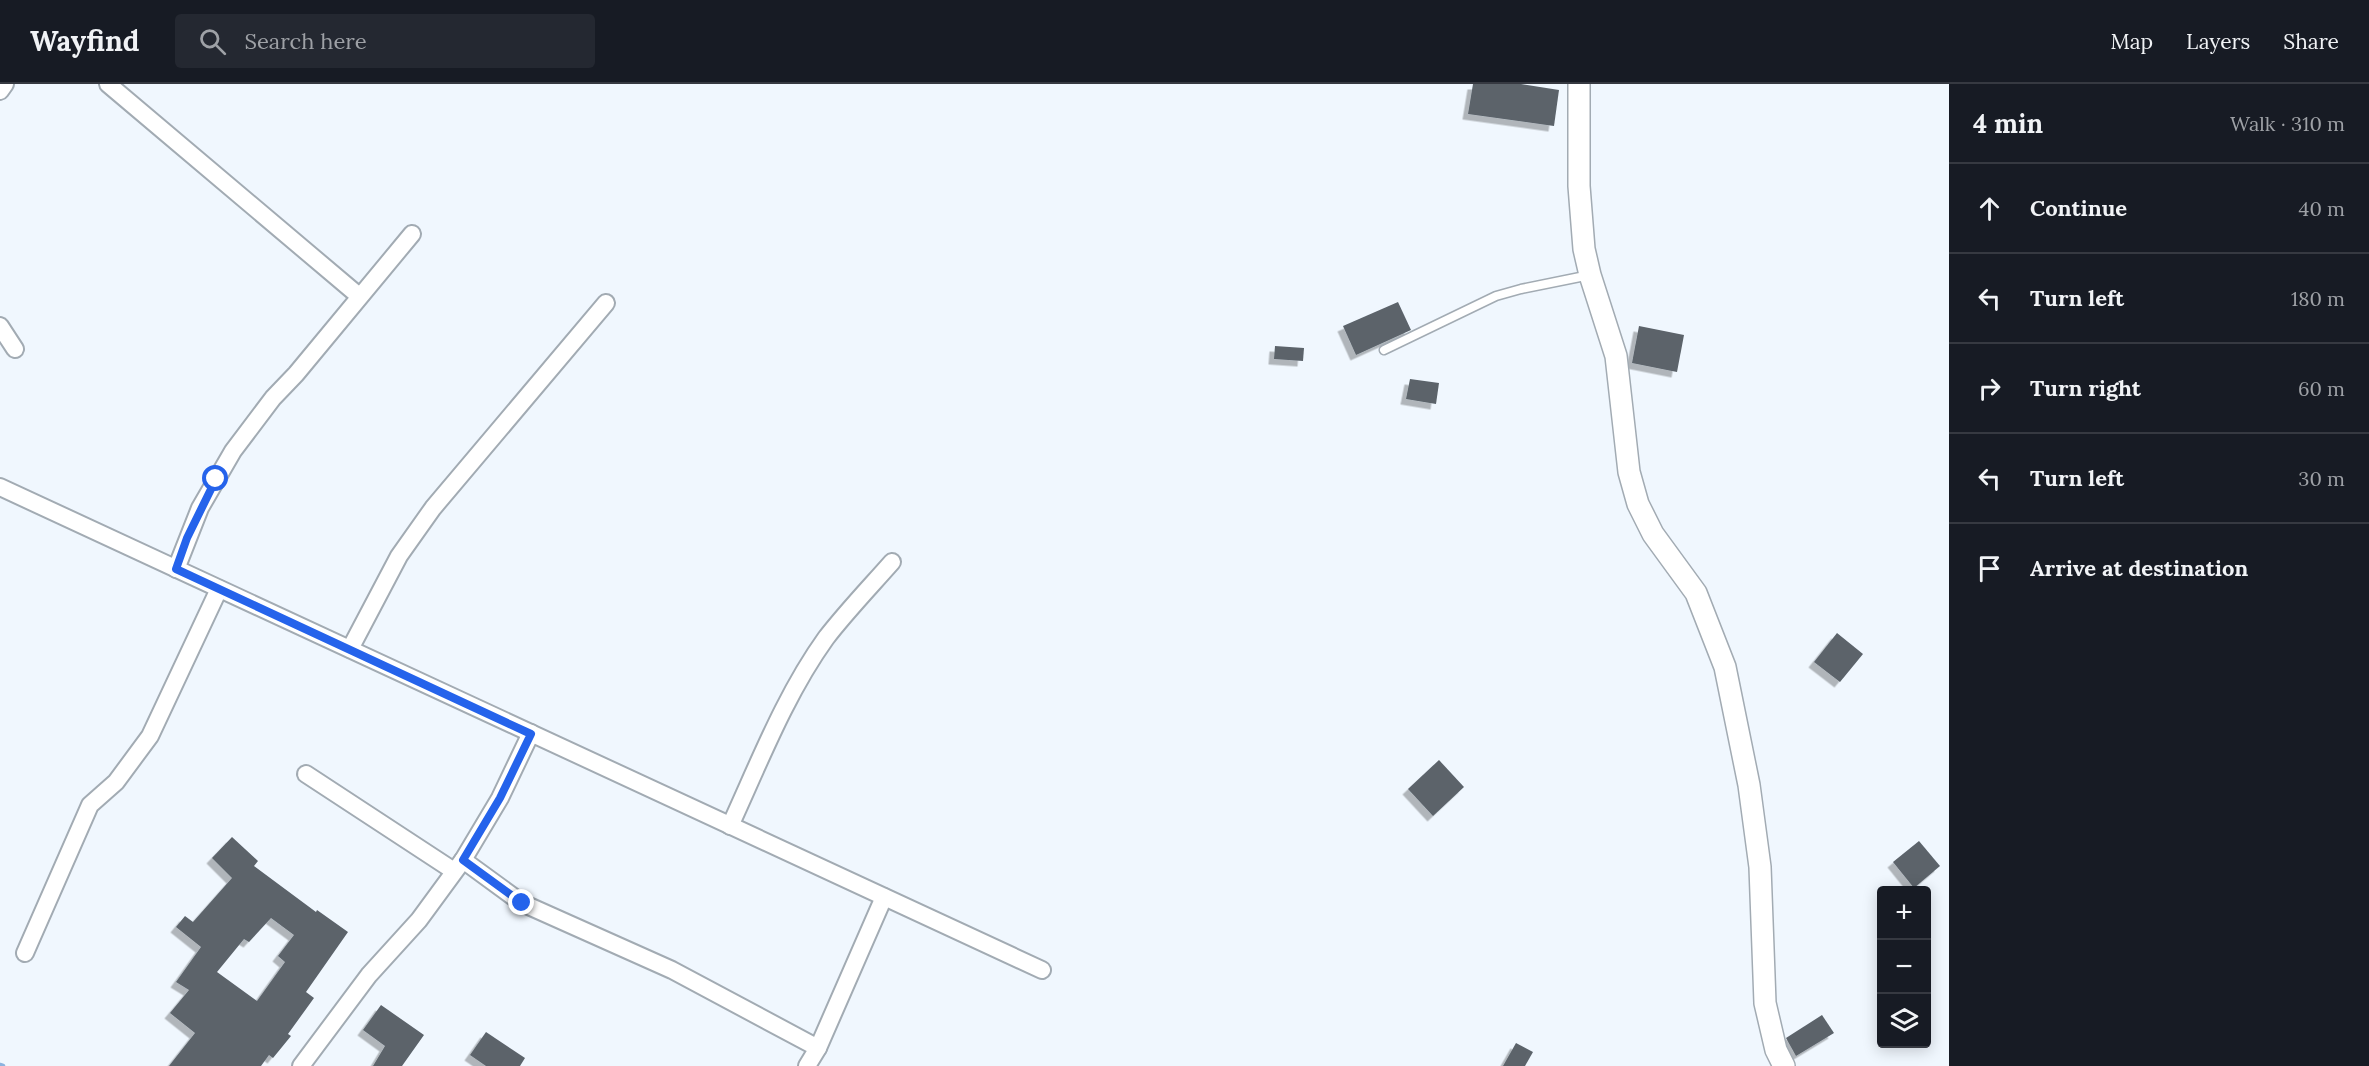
<!DOCTYPE html>
<html lang="en">
<head>
<meta charset="utf-8">
<style>
	body { margin:0; font-family:Lora,serif; background:#242831; color:#f1f3f6 }
	.controls { position:absolute; right:18px; bottom:18px; display:grid; overflow:hidden; border-radius:6px; box-shadow:0 3px 15px #0003 }
	.controls button { width:54px; height:54px; display:grid; place-items:center; padding:0; border:0; border-bottom:2px solid #363941; background:#171b24; color:#f1f3f6; font:30px sans-serif }
	.stop { position:absolute; width:18px; height:18px; margin:-14px; border:4px solid #2563eb; border-radius:50%; background:#fff }
	.stop.end { background:#2563eb; border-color:#fff; box-shadow:0 2px 6px #0008 }
	.list { margin:0; padding:0; list-style:none }
	h2 { display:flex; justify-content:space-between; align-items:center; height:78px; margin:0; padding:0 24px; font-size:26px }
	h2 small { font-size:20px; font-weight:400; color:#9ea1a6 }
	.list li { display:grid; grid-template-columns:39px 1fr auto; gap:18px; align-items:center; box-sizing:border-box; height:90px; padding:0 24px; border-top:2px solid #363941 }
	.list b { display:block; font-size:22px; white-space:nowrap }
	.list em { font-size:20px; font-style:normal; color:#9ea1a6 }
	.icon { flex:none; width:33px; height:33px; fill:none; stroke:currentColor; stroke-width:2; stroke-linecap:round; stroke-linejoin:round }
	.map { position:relative; flex:none; width:1949px; height:982px; overflow:hidden }
	header { display:flex; align-items:center; gap:36px; box-sizing:border-box; height:84px; padding:0 30px; background:#171b24; border-bottom:2px solid #363941 }
	header strong { font-size:28px }
	nav { display:flex; gap:33px; margin-inline-start:auto; font-size:21px }
	.search { width:420px; height:54px; background:#242831; display:flex; align-items:center; gap:15px; box-sizing:border-box; padding:0 21px; border-radius:6px; color:#9ea1a6; font-size:22px }
	main { display:flex }
	aside { flex:1; background:#171b24 }
	.map>svg:first-child { display:block }
</style>
</head>
<body>
<header>
<strong>Wayfind</strong>
<div class="search"><svg class="icon" aria-label="search" viewBox="0 0 24 24"><circle cx="10" cy="10" r="6"/><path d="M15 15l6 6"/></svg>Search here</div>
<nav><a>Map</a><a>Layers</a><a>Share</a></nav>
</header>
<main>
<div class="map">
<svg width="1949" height="982" viewBox="0 0 1949 982">
	<defs>
		<filter id="shadow"><feDropShadow dx="-5.5" dy="5.5" stdDeviation="0" flood-color="#0004"/></filter>
	</defs>
	<rect width="100%" height="100%" fill="#f0f7fe"/>
	<g fill="none" stroke-linecap="round" stroke-linejoin="round">
		<polyline stroke="#8cb3df" stroke-width="4.5" points="0,981 3,982"/>
	</g>
	<g fill="#5b636b" fill-rule="evenodd" filter="url(#shadow)">
		<polygon points="1473,0 1521,0 1559,6 1554,42 1468,30"/>
		<polygon points="1398,218 1411,246 1356,271 1343,242"/>
		<polygon points="1639,242 1684,251 1677,288 1632,279"/>
		<polygon points="1275,262 1304,264 1303,277 1274,275"/>
		<polygon points="1410,295 1439,299 1436,320 1406,315"/>
		<polygon points="1837,549 1863,570 1840,598 1814,578"/>
		<polygon points="1439,676 1464,703 1433,732 1408,705"/>
		<path d="M232,753L258,777L254,782L316,828L317,826L348,848L306,908L314,914L288,950L291,952L273,974L269,971L261,982H169L195,949L170,929L189,906L176,898L201,863L176,843L185,832L193,838L232,794L212,774ZM271,834L294,851L278,872L285,878L257,917L217,888L244,855L249,858Z"/>
		<polygon points="1919,757 1940,782 1914,804 1893,778"/>
		<polygon points="381,921 424,951 402,982 373,982 385,962 363,946"/>
		<polygon points="1822,931 1834,949 1796,972 1786,954"/>
		<polygon points="486,948 525,974 520,982 486,982 470,971"/>
		<polygon points="1516,959 1533,968 1525,982 1503,982"/>
	</g>
	<g fill="none" stroke-linecap="round" stroke-linejoin="round">
		<defs>
			<polyline id="service" points="1384,266 1496,212 1521,205 1590,191"/>
			<g id="minor">
				<polyline points="108,0 359,212"/>
				<polyline points="0,7 5,0"/>
				<polyline points="0,242 15,265"/>
				<polyline points="0,403 1042,886"/>
				<polyline points="176,485 200,424 233,367 273,314 296,290 412,150"/>
				<polyline points="350,565 399,472 433,424 606,219"/>
				<polyline points="306,690 454,787"/>
				<path d="M730,742C759,679 785,611 826,554C846,528 870,503 892,478"/>
				<polyline points="463,776 522,819 672,886 818,964"/>
				<polyline points="25,869 90,721 116,698 150,652 219,505"/>
				<polyline points="301,982 369,891 419,836 463,776 500,714 531,649"/>
				<polyline points="807,982 818,964 884,813"/>
			</g>
			<polyline id="tertiary" points="1579,0 1579,102 1584,165 1590,191 1616,272 1629,388 1638,420 1653,450 1696,509 1725,583 1749,701 1760,783 1765,919 1776,966 1784,982"/>
		</defs>
		<use href="#service" stroke="#a2abb3" stroke-width="11"/>
		<use href="#minor" stroke="#a2abb3" stroke-width="20"/>
		<use href="#tertiary" stroke="#a2abb3" stroke-width="24"/>
		<use href="#service" stroke="#fff" stroke-width="8"/>
		<use href="#minor" stroke="#fff" stroke-width="16"/>
		<use href="#tertiary" stroke="#fff" stroke-width="21"/>
	</g>
	<g fill="none" stroke-linecap="round" stroke-linejoin="round">
		<polyline stroke="#2563eb" stroke-width="8" points="216,395 187,454 176,485 531,650 500,714 463,776 522,819"/>
	</g>
</svg>
<div class="controls">
<button>+</button>
<button>−</button>
<button><svg class="icon" aria-label="layers" viewBox="0 0 24 24"><path d="M12 4l9 5-9 5-9-5zM3 14l9 5 9-5"/></svg></button>
</div>
<div class="stop" style="left:216px;top:395px"></div>
<div class="stop end" style="left:522px;top:819px"></div>
</div>
<aside>
<h2>4 min<small>Walk · 310 m</small></h2>
<ul class="list">
<li><svg class="icon" aria-label="ahead" viewBox="0 0 24 24"><path d="M12 20V5M6 11l6-6 6 6"/></svg><div><b>Continue</b></div><em>40 m</em></li>
<li><svg class="icon" aria-label="left" viewBox="0 0 24 24"><path d="M17 20v-9H6M10 6l-5 5 5 5"/></svg><div><b>Turn left</b></div><em>180 m</em></li>
<li><svg class="icon" aria-label="right" viewBox="0 0 24 24"><path d="M7 20v-9h11M14 6l5 5-5 5"/></svg><div><b>Turn right</b></div><em>60 m</em></li>
<li><svg class="icon" aria-label="left" viewBox="0 0 24 24"><path d="M17 20v-9H6M10 6l-5 5 5 5"/></svg><div><b>Turn left</b></div><em>30 m</em></li>
<li><svg class="icon" aria-label="arrive" viewBox="0 0 24 24"><path d="M6 21V4h12l-3 4 3 4H6"/></svg><div><b>Arrive at destination</b></div></li>
</ul>
</aside>
</main>
</body>
</html>
